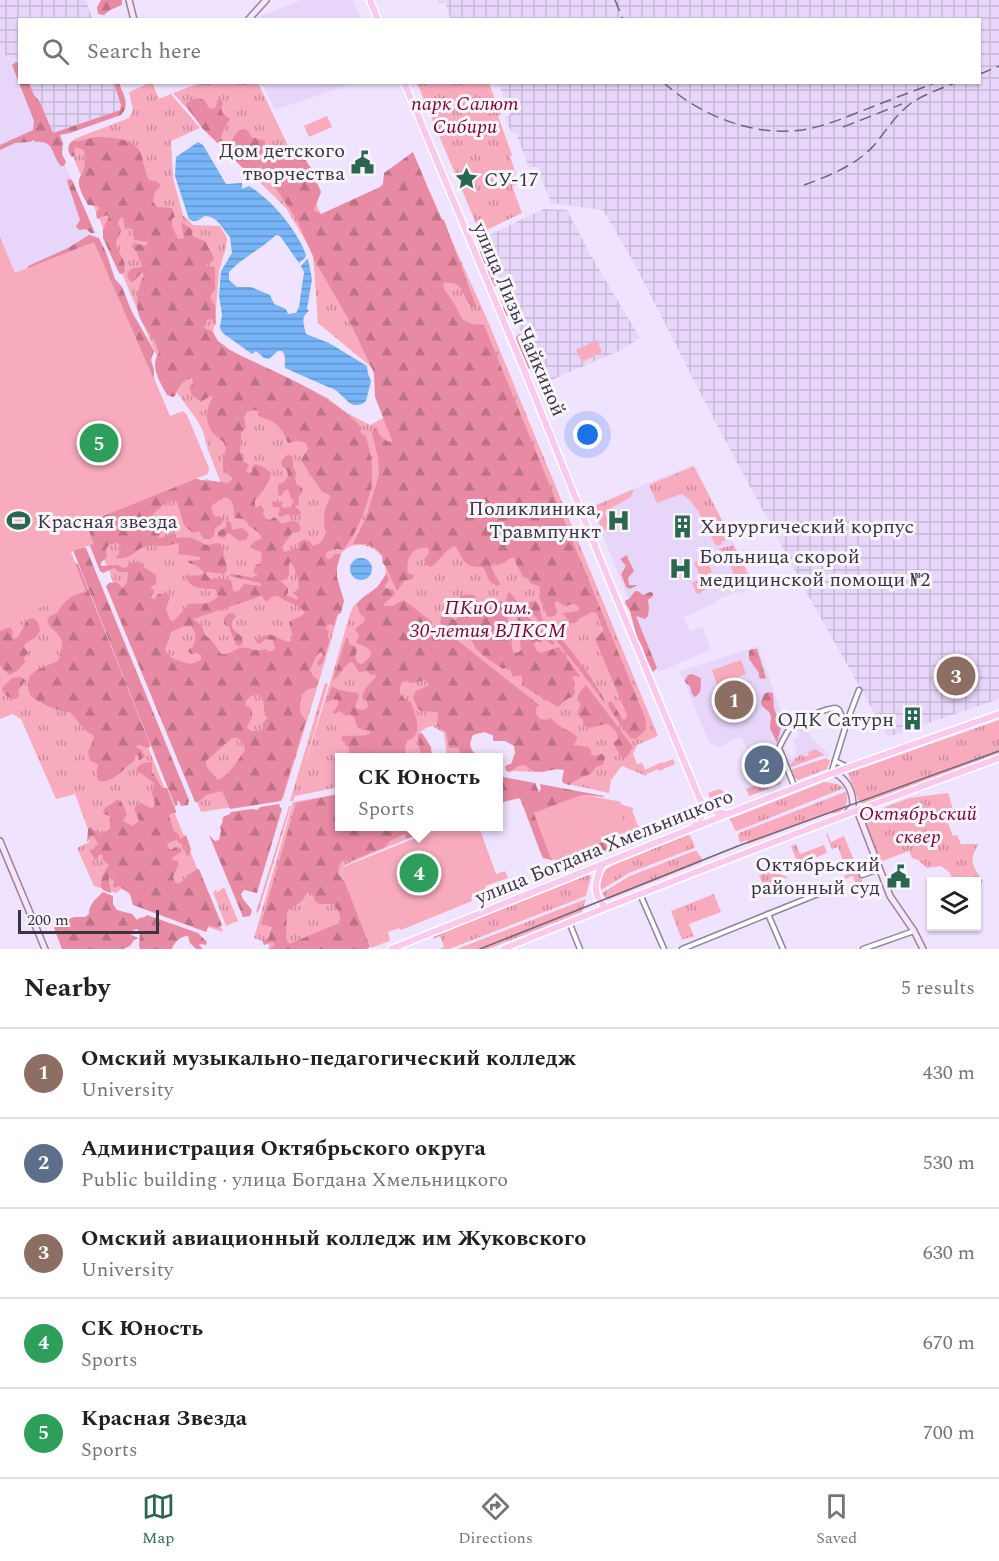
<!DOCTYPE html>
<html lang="en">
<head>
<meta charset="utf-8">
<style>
	body { margin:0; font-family:Spectral,serif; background:#f2f2f2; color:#202124 }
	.controls { position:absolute; right:18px; bottom:18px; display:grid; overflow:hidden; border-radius:0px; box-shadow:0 2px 4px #0004 }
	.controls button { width:54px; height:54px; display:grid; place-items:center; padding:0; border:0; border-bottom:2px solid #e0e0e0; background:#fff; color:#202124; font:30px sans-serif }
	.scale { position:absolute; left:18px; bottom:15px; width:141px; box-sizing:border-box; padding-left:6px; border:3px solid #3a3540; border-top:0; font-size:16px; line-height:21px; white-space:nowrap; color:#3a3540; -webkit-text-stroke:4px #f8f5fb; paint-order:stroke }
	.you { position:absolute; left:588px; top:435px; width:21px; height:21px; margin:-15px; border:4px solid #fff; border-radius:50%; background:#1a73e8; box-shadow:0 0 0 9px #1a73e833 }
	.badge { display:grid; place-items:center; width:39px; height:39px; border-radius:50%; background:#2a6650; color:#fff; font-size:20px; font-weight:700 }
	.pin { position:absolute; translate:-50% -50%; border:3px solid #fff; box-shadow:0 2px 6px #0006 }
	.popup { position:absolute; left:335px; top:753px; width:168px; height:78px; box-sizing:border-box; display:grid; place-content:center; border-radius:0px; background:#fff; filter:drop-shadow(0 2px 4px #0005); font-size:20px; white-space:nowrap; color:#757577 }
	.popup b { font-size:22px; color:#202124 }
	.popup::after { content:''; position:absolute; left:50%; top:100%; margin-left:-12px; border:12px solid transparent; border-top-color:#fff }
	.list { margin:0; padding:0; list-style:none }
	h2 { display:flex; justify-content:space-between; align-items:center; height:78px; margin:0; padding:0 24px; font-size:26px }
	h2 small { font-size:20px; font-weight:400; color:#757577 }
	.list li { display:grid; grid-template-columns:39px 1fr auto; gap:18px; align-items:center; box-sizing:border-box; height:90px; padding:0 24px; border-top:2px solid #e0e0e0 }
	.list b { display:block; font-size:22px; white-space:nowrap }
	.list p { margin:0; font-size:20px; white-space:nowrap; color:#757577 }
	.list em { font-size:20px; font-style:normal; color:#757577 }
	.icon { flex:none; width:33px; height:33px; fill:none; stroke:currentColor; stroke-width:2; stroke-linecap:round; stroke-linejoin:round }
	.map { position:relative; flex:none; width:999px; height:949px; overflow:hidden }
	.search { position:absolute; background:#fff; box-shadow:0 2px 4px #0004; left:18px; right:18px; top:18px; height:66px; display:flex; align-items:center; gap:15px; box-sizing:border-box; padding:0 21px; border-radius:0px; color:#757577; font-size:22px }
	.sheet { height:528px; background:#fff }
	nav { display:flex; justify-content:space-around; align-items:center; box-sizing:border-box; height:84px; border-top:2px solid #e0e0e0; background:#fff; font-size:16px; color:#757577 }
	nav a { display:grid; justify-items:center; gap:3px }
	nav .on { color:#2a6650 }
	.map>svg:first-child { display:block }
</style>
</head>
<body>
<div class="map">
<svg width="999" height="949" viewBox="0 0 999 949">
	<defs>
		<pattern id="industrial-grid" width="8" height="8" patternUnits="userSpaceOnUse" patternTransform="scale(1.5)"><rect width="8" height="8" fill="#e7d6f9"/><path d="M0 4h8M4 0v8" fill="none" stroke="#c7b8d6"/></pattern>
		<pattern id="grass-tufts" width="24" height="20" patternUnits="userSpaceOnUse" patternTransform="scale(1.5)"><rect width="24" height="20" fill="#f8abbd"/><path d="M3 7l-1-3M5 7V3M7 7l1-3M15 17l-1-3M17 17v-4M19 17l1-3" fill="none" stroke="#ca8c9b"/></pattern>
		<pattern id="forest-firs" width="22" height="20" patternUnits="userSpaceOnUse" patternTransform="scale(1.5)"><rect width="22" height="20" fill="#e88aa3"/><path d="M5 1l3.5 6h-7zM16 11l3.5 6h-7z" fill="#bd7286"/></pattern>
		<pattern id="water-rules" width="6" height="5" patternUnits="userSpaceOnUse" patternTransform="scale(1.5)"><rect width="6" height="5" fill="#77b5f8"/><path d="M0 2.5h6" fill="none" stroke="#6394ca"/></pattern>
	</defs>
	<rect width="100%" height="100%" fill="#f0e3ff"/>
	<g fill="#e7d6f9">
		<polygon points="301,0 353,0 361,19 254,19"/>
		<polygon points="0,42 7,58 10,60 15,59 19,60 20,82 30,83 98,241 15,273 0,234"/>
		<polygon points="262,83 355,83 275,110"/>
		<polygon points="693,465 756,586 740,594 739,591 715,601 716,603 684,617 690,632 703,627 711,650 658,672 591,506"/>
		<polygon points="758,646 787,728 779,743 748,754 742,739 738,738 719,747 709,742 680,671"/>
		<polygon points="803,725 804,728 807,727 811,737 830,755 826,757 824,755 789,768 787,759 790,760 796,753 797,750 793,739 800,737 797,728"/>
	</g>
	<g fill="url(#industrial-grid)">
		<polygon points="0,0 86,0 92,19 20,20 19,62 17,59 10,59 6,56 0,44"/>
		<polygon points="438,0 999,0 999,699 888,737 809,597 707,406 632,259 603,210 551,203 537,166 529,168 516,133 512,134 505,117 510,115 498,83 980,82 980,20 451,20 445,2 440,4"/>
		<polygon points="29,83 114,83 122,105 120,110 53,133 40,102 34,95"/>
		<polygon points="544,209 567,210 590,254 640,338 621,350 549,381 533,342 527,344 519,328 483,238"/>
	</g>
	<g fill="url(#grass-tufts)">
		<path d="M152,82L159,99L171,94L200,128L171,141L173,178L183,215L193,225L220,226L227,238L226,248L219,271L215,323L213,331L217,341L230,351L248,361L278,373L326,397L347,413L370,425L385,417L376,371L318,323L313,254L286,208L203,127L173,93L200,83H258L330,233L430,192L487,319L658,736L637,745L633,754L637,764L642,763L645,770L662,762L663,763L673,759L675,764L659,771L658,769L647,774L646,776L622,766L611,780L609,793L568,784L570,770L558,767L544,772L506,771L507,765L512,764C515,756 517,750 514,743L484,732L473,734L469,742V748L478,757H447L444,733L432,726L426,728L420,732L430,749L431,757L340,758L339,787L295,796L293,801H290L325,683L328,684L303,771C316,729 329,687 341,645C344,637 349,612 354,606C361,596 378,593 384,579C395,549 350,531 338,559C331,575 344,592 340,608C323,672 302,736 283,799L201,812L124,616L109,570L96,543L94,524L206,479L221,483L208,450L203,431L197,420L166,378L69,147L74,139L129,118L133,110L129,92Z"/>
		<polygon points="417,83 489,83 501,115 498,116 512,155 510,156 516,174 513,176 516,185 512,186 522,213 480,233"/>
		<path d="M694,466L731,538L721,542L722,544L718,546L715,544C706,528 696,500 681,494L657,503L649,485Z"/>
		<polygon points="634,489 631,497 606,511 605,514 610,524 606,526 607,529 602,531 593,507"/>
		<polygon points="733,545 736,549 753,585 745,589 744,586 733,591 731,587 738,584 726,556 719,549"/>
		<polygon points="706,558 712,572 706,575 710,586 699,594 696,593 692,583 701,579 694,562"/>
		<polygon points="74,565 223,932 134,902 132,894 126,888 121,889 116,893 94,886 77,848 89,842 90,835 75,794 56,799 21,719 13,714 0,719 0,621"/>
		<polygon points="999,720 999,755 863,804 858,800 848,773"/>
		<path d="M816,749L824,755L789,768C791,762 797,757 802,754L804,757L809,755L808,752Z"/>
		<polygon points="826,758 830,761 827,769 798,780 793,777 790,770"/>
		<polygon points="779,777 781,784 749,796 746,789"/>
		<polygon points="824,782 837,784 844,788 737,831 735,830 730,819"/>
		<path d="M719,789L723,791L726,797H730L732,803C720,808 712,806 708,793Z"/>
		<path d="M845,792H846C850,804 843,815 830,813L748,844L747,840L740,843L738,835L739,833Z"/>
		<path d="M948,793L953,809L944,813L953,836L957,835L961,844H979C967,860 974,867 983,882L977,885L976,882L953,881L950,873L941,866L927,868L918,860L912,858L909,851L880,862L862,816L909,798Z"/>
		<polygon points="339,794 340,826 427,827 428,830 343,866 342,875 368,946 361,949 270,949 268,943 254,938 293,802"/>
		<polygon points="615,800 621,802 620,804 633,808 634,809 632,810 638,826 640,826 641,828 628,833"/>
		<polygon points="289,806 291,806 258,913 256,912"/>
		<polygon points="827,833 831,842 844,836 864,885 857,887 853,876 845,879 844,876 848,874 838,847 832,849 826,834"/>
		<path d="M689,834L695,846L694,848L629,873L601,890C598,879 602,872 611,866Z"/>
		<polygon points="796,844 800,854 824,845 827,853 805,862 808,870 801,872 791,846"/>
		<polygon points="694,851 697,851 699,855 701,856 702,862 609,899 605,898 602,893 630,876"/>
		<polygon points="770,871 788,877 764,887 759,875"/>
		<polygon points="588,874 591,876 586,896 449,949 440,949 444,947 440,936 433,939 434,936"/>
		<polygon points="224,887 238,921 226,926 213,892 216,890 218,892"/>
		<polygon points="714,894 721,912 689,924 694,936 682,940 671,911"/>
		<polygon points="586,899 582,912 488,949 457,949"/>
	</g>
	<g fill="url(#forest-firs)" fill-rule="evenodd">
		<polygon points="101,0 122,0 122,5 110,10 104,15 98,14 97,7"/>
		<path d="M16,62H19L20,82L29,83L34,95L40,102L53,133L120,110L121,105L114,83H119C123,94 131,105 121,115L70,133L60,135L63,143L62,154L66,162L64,166H61C51,155 55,139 35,142L34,140L30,142L15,143L0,150V145L33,130L34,121L12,65Z"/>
		<path d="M200,98L205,101L209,108L215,109L218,99H221L223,104L221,108L223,114L230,119C227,126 221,132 221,139L226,143L232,140L238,131L245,129L249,132L251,137L265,141V147L262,151L264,156L280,157L284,152L292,149L299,150C305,156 307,165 314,171H318L316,180L321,192L314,210L321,214L380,187L383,184L384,173L413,152L441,219L444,220L476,306L475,308C460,301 468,281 444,283L443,286L446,292L455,305L462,319L472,324L484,325L644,715L646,722V730L636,739L630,738L609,708L608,703L609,702H612L623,720L626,719L627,715L595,639L604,630L596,613L592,612L579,619L576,623H570L563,613L578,611L579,608L575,604L564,606L558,601L554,603L557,611L556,615L550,617L547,616L539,596L540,591L539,586L530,583L528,578L523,577C520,570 516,565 514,558H510C505,563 501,566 493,563L491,565L492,569L500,584L497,586L490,582L484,569L482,567C462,567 465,560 455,546C444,550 440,561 431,567L426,565L424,559L429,553L428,548C412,546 405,559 408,573L414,575L413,578L411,580H405L397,591L386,567L382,562L383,556C373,544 368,543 353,544L366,518L379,475L378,458L372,433L375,427L377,428C379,437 385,441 393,443L375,397L374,373L349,320L315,261L296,218L261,167L256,169L257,173L251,176L202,128L185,104L193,99Z"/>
		<path d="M95,137C109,137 134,138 140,152C144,161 144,171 149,180L158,182L160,185L159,188L155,191L153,202L157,207L172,208L175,217L172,219V226L178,239H181L184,238L181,222L193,230L192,234L193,236L206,242C208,249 213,252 214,260L206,264L207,266L215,267V290L210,296L212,302L215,305L216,324L214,325L212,319L207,320L204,327L206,329L212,331L218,341L230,350C272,372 331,393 362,428L360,432L366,437C370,450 373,465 372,480C370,501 357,534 343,550C337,548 328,549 325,555L327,559H330L335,554H341L337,567V577L344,601L341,613L337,615L334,626L330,624L327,626L326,629L329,631L327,638L329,642L322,664L319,666L317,663L323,655L322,652L317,654L310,670L313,676L318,680L315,688L308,689L302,694C300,704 297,712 306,720L281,801L230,809L222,791L206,795L198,802H195L106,586L109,583L116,582L123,588L127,582L128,572H119L114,568L103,573L100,571L82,526L79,522L193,477C203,483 216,480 228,483L233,479L229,475L224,472C223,469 223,466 223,462C223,456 228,450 224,443C222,440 216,437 213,433C204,422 206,408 213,397L210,396L201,402L192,395L189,387L193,384L192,378C183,379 178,388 175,396L173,397L167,395C160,382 149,366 159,353C156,339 145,330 140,318C134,304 138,288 144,275L142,272L133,282L130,281L127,276C131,264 135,271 142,266L136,251L132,247L134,243L145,246L149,242L134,240L133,230L129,228L125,229L123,218H118V224C125,234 117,234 116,243C116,250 122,255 124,262C125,265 124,269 125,272L121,274L119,273L103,238V229L109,217L107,215L97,219L96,213L100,208L98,206L88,205C84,198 78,188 79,181C79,177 82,174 83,171C86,164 85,157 84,150L76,147L74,151L75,155L72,157C67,151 67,146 72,141H79ZM255,410L258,411L259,416C264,419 269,419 273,422C281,426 285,436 288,443L298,441L306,443L308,449L301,460L322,492L328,494L331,497C324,506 322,522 326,532C324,539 321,544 313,546L309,541L303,540L298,543V548L284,552L282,547L292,533L299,532L301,528L298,522L292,521L281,524L277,518L274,517L270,520L266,519L263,515L264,510L261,505L258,507H255V500C261,494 270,482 271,473L265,468L256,464L252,467V472L250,473L246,471L249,465L243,461L244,455L240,452L241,433L246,428L244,417L246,412ZM224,497C235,499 233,509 235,518C243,519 247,519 249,526L258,532L262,538L254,542L250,546L251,548L261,552L262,556L261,563L256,565L254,570V573L257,574L256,578L232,574L230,575V576L260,583L262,586L244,584L237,593L233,590L231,580L214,578L211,580L205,573L208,572L223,574L226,572L227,567L221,544L218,543L206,545C191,537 193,537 176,538V534H172L160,538L158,537L163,529L157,524H154L149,529L145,530L141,528C145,522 164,501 172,501C174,501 175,502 177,502L184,525L193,533L199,531L204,539H210L214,536L215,529C220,524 223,525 223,518L214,516L211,506ZM117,543L121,546L119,554L115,558C135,559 132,550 147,546C153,545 157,546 163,546C167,546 173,544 178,543L179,545L178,554L200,557V560L188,561L189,563L197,566L204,572C200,578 191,574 185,576C189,589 203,589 215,589L218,596C210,606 201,603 189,604L173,622L170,620L166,609L170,597L167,593L158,594L154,599L151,598L154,590L150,587L156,584V575L145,568L143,563L135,562L129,564L127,567L123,568L117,565L101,566V562L107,558L106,549L109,545ZM291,562C295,568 295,574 299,580L298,582L299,588L293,593L298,597L297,600L286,595L288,593V588L280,581L287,579L289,575V563ZM259,596H262L265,601H268L273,596H278C287,604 298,602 305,613C300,618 294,618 289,622L293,638L289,642C274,639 273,628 256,641L257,643L260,644L266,639L273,640L275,649L272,651H268L265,649C253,653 251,646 240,648C233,650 229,655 221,654L212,641L205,635L201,625L193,619L256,598ZM184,626H191C197,634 196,639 193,647L189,649L188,651L191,654L197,653L201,655V660L190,664C179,660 171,661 165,650L171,632ZM258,695L263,699L265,716L268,717L262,724L263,729L260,731H252L247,728C250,720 254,718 251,708L246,706V701L251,696ZM232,738H237C241,741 245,744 245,750C238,760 230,775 218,780L206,766V761Z"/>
		<path d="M69,179L72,180L95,233H91L86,229C81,230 78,231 76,226L80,220L67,181Z"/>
		<polygon points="89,235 99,238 106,252 115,279 122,287 132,312 151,345 154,351 151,360 154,370 154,379 170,417 27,270 28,266 68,248"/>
		<path d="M479,242H483L484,244L497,276L498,285L495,286C488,280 478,252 479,242Z"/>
		<polygon points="504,296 509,303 514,301 518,304 519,309 514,316 505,316 503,309 504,305 501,302"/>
		<polygon points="519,334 523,335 529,349 533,366 530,369 526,367 524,363 524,358 516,340 516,337"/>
		<polygon points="287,455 290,455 293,458 293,468 296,472 295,479 297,485 302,488 303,491 298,498 299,502 299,505 295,506 301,512 300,515 291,516 288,514 280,517 278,515 280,509 279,507 273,507 272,503 278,501 283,508 291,507 294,500 291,499 288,489 284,491 281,496 278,495 278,485 284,482 288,476 287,470 282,466 281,461"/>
		<polygon points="228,521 231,522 232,530 242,528 249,534 246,540 239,541 229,533 226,534 224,539 218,536 218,532 226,527 226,522"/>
		<polygon points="83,547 86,548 189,800 188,805 181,806 179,801 177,801 178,805 175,806 73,550"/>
		<path d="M627,555C628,561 632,565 634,571L628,578L629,585H638L630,589L626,587L621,574L626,566L620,559Z"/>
		<path d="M75,563L78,564L150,744V747L147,748L137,744L136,747L141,750L145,756L140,760H139L138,755L135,756V760C125,766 114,784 99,781L97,777L98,764L90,761L88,751L92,744L94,736L86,731L70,712C62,713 37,702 31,696C28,691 27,683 29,678C33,669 50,665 58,661C61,654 64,644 60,637C56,630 50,630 47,621L49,617L58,612C61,603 70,600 75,592L69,566Z"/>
		<path d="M386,574L389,579L385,585V588L393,590L395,593L392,597L384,604V606H393L404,600L432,622L433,637L438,638L447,632L539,705L536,708V714L540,719L546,720L550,718L561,727L573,733L577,737L576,742L573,745L588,747L591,750V754L594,756L602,754L605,757L603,765L597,766L591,774L582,777L569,785L563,783L562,780L564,770C549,766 539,779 525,765L518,766L510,772L506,771L505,767L507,765L511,764L515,753L514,746L505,741H493V735L484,732L473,735C468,746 470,750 479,757H462L460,755L459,749L458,748H449L446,732L437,726L438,713C431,710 424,713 418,709L413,698L416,691L428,686L429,684L425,680L411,683L406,681L402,682C397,692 401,699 411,702C415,716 425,734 407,741L405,748L406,756L410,757H350L349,748L341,739L343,736C352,735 361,737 369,734L370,731L358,728L354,717L350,714L345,715L340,711L334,714L333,712L338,705V701L336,699H332L328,702H326L332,686C340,692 348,691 358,693C360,698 357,701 355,706L357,709L364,710L368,707L367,701L362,697C364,689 370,682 376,677L375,674L371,675L367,671L359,672L354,664L351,662C342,667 340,677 333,680L346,638H348L349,644L355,646L357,650L355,658L358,663L362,664L370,657L371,652L368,648L356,643L359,636L355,629L364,622L365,618L360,614L357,605C362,595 370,594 377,587C381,583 383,578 386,574Z"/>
		<polygon points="635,591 638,591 643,595 650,592 653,593 653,596 648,600 649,608 648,616 645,619 636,616 657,668 653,672 646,658 642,646 637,638 630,611 625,603 626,600 629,599"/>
		<path d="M510,592L529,618L555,643L552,645L541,634H539V637L542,641L541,643L537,641L534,644L537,651L541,653L559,647L580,676L579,677L574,676L572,679L575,681V685L573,689L575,690C575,698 571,696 566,700C563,702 561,705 558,707C546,700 534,693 522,685V675L513,677L509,667L503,669C492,661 462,646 476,631V627L473,624L469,626V631L466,637L462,638L440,623L442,615H447L455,620L460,616L456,602C461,594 465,594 474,595L480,604L487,609L494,607L498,601H502C507,611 510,627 511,639C512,644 511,647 514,653L519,652L521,650L520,640L517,638L515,634L516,631L521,628C519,623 515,618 518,612L515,610L509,609C506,603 505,600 508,593Z"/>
		<path d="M536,601C542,607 539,611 542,618C547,628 558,634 564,642C576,656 599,687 606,704L553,636L528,609L527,605L529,602Z"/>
		<path d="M229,613L235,614L236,617C226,625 235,631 242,637L243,642L240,646L236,645L229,627L224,624V618Z"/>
		<polygon points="34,618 38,623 40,631 36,637 25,644 24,648 28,651 28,653 24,658 25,662 17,671 9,675 0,665 0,631 10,627 13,631 12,637 14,639 18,637 28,619"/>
		<polygon points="752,649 757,649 766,678 761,679 759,677 759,673 749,659 749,651"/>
		<path d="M692,674L701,678C700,686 703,692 695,697L692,694L690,686L686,683L685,680L688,675Z"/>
		<path d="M21,677L24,679L25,681L18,691L19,695L16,699C9,698 4,696 2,688L12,678Z"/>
		<path d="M586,685L633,747L626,758L621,756L613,743L618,739C618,732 614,728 608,724C599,724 584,734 583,720L577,714L581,704L577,700L579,693Z"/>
		<polygon points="768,692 773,693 774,708 781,727 777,743 770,728 771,716 769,712 762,706 761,702 764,694"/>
		<polygon points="422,733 431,747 432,757 421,757 418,738 418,734"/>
		<path d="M152,762V773L154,774L162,788H167L176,811V813H171L169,816L174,832L178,833L180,839L186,835L191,849L189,855L187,856L185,853L186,848L176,840L170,842L167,844L168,848L170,850L176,847L180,848L182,851L172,858L173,860L178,861V865L173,877L175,882L178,884C186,880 189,873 197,869H199L222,925L217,928L209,925L206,932L133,905L130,894L119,886L115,888L113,886L114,881L112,875L109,877V883L111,891V893C108,892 103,891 102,888C98,882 106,869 109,865L102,859L103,856L101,854L99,855L97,859L95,860L89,850L93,849L98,844L93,835L87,842L88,830L89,827L99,833L107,831L110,828V816L104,814L103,812L105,808L117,800L121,801L127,814L123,821L132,826L139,821L134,808L141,803L151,808L154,807L155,803L152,794L154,783L136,770C139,763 146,762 152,762Z"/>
		<polygon points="498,776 535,783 539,792 541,789 540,784 604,796 604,797 586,795 534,813 552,860 543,858 540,851 520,798 499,803"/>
		<path d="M339,794L340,826L427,827L428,830L427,832L406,839V835L405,834C397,837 390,840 385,847L348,862L346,860L342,861L339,866L338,874L345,882L370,946L369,948L366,949H268L274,946L273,942L264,945L262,940L268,939L272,927L261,924L296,803ZM308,892L313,895L315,901L319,904H333C338,910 342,915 339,923L289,944L286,938L287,913L288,910L302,901Z"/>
		<polygon points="279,804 280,807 282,809 257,893 244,890 241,894 243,899 252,910 250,916 243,917 209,835 215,841 219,840 221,831 220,826 222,824 223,817 230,814 231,812 252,809 257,810 260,807"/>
		<polygon points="606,841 608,851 563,867 556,867 555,859 581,850 583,851 594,847 595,844"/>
		<path d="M103,892L113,896V904L117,910L132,914L137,920L139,918L145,917L147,915L198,933L207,942L206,945L201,944L199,945L203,949H196L190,943L188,936C180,936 176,941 172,948V949H140L139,945L140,932L137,929L132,931L130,934L138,938L134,940L130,946L123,949H62L54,928L55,925L74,917H85L89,914C89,904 95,900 103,892Z"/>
	</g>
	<g fill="#f8abbd">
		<polygon points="327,116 332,127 309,137 304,126"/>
		<polygon points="0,236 15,273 94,242 170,416 183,411 187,415 209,468 208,474 86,523 94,544 71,552 86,591 0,622"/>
		<polygon points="597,340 602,352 582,362 576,350"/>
		<polygon points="741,660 746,674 717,685 712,670"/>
		<polygon points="581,795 586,795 616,801 628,832 595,844 594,847 583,851 580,850 552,860 534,813"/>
		<polygon points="479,827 496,874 505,871 508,878 485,886 487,890 471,898 472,901 401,930 399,928 388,932 390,940 389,941 371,948 342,875 343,867 428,833 429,830 428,827"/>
	</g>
	<g fill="url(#water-rules)">
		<path d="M198,142L203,145L226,184L242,183V189L249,186C272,200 297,230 306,255L305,258L299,263L280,236L276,235C261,249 242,258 229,272V280L237,287H251L270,295L274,304L286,309L288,314L296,313L299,307L304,272L301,266L306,260L308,259L312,279L307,309L309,311C300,317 304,325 306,334L329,343L367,366L368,374L371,381L366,401C349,415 344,390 328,387L285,368C284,362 287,356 282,351H278L269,359L264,358L256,351L252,354L224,334L221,331L220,327L222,315L219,296L221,271L232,253L230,237C221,228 219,217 205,216C199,219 197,224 189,219L175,176L176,157Z"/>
		<circle cx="361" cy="569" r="11"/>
	</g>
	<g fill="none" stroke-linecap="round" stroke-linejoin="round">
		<defs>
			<g id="minor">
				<polyline points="846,724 859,690"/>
				<polyline points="835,761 847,767"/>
				<path d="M795,788L779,748C790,725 792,721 817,713C823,711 829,708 836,708L839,710L846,725L831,774"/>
				<polyline points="862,875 879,869"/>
				<polyline points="640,894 664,949"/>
				<polyline points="768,914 783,949"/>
				<polyline points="569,922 580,949"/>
				<polyline points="682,949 818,894"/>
				<polyline points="863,949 914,931"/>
			</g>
			<g id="secondary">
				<polyline points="129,0 134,20"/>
				<polyline points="248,20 266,0"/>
				<path d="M835,773C847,780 853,792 853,806L846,814"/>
				<polyline points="857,810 890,896 914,931 923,949"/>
				<polyline points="0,841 45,949"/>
			</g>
			<g id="primary">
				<polyline points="370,0 378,20"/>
				<polyline points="404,82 527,377 601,561 701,802 701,817 693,827"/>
				<polyline points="702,802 714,811 727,814"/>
				<path d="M602,865C595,881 591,895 606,907"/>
				<polyline points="391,949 720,817 830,774 999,714"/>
				<path d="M503,949C667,882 832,819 999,758"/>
			</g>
		</defs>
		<use href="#minor" stroke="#91849d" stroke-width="7"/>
		<use href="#secondary" stroke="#91849d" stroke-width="8"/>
		<use href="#primary" stroke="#fff" stroke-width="9"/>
		<use href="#minor" stroke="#fff" stroke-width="4"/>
		<use href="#secondary" stroke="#fce4f7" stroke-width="5"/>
		<use href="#primary" stroke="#facaee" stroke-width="6"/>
		<polyline stroke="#6e6777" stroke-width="1.5" points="480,949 738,846 999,751"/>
		<g stroke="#6e6777" stroke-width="1.5" stroke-dasharray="12 6" stroke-linecap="butt">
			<polyline points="615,0 623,20"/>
			<polyline points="980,74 999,66"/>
			<path d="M663,82C701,117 760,140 812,128C834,123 856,113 877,105C897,97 917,90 937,82"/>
			<polyline points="843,127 902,104"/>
			<path d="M804,185C829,176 859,164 876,143C887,129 896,115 910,104C924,94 941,89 957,82"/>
		</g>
	</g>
	<defs>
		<symbol id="civic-bare" viewBox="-9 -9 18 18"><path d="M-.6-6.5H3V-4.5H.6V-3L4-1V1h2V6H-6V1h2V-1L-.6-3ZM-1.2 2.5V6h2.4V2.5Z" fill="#2a6650" stroke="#f8f5fb" stroke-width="2.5" paint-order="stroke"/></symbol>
		<symbol id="sight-bare" viewBox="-9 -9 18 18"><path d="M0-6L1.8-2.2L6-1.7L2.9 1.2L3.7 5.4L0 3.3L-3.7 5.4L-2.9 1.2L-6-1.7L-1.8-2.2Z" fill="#2a6650" stroke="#f8f5fb" stroke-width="2.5" paint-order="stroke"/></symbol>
		<symbol id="hospital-bare" viewBox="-9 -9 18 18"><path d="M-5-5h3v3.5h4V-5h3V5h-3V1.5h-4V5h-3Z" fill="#2a6650" stroke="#f8f5fb" stroke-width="2.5" paint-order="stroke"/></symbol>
		<symbol id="stadium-bare" viewBox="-9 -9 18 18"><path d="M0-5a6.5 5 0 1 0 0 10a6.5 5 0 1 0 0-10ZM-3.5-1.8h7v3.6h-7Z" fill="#2a6650" stroke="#f8f5fb" stroke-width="2.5" paint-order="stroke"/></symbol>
		<symbol id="building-bare" viewBox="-9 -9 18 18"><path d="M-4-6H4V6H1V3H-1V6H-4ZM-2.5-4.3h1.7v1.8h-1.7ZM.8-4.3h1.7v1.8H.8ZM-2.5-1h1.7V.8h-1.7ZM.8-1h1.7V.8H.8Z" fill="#2a6650" stroke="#f8f5fb" stroke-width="2.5" paint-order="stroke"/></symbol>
	</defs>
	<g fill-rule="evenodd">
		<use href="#civic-bare" x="346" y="146" width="33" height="33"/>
		<use href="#sight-bare" x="450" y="162" width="33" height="33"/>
		<use href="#hospital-bare" x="602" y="504" width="33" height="33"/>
		<use href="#stadium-bare" x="2" y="504" width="33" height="33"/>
		<use href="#building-bare" x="666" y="510" width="33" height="33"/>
		<use href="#hospital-bare" x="664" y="552" width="33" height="33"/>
		<use href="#building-bare" x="896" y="702" width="33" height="33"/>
		<use href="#civic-bare" x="882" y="860" width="33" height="33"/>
	</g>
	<g text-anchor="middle" stroke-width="6" stroke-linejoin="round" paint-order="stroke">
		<g font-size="20" font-style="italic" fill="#7a0739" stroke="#f8f5fb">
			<text x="465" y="110">парк Салют<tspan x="465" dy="23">Сибири</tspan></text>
			<text x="488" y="614">ПКиО им.<tspan x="488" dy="23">30-летия ВЛКСМ</tspan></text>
			<text x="918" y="820">Октябрьский<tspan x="918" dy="23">сквер</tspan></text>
		</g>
		<g font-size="20" fill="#3a3540" stroke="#f8f5fb" text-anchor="end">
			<text x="345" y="157">Дом детского<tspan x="345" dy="23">творчества</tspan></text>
			<text x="484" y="186" text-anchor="start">СУ-17</text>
			<text x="601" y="515">Поликлиника,<tspan x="601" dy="23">Травмпункт</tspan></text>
			<text x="37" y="528" text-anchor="start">Красная звезда</text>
			<text x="700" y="533" text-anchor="start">Хирургический корпус</text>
			<text x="699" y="563" text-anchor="start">Больница скорой<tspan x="699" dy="23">медицинской помощи №2</tspan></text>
			<text x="894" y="726">ОДК Сатурн</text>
			<text x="880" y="871">Октябрьский<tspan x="880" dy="23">районный суд</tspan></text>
		</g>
		<g font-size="20" fill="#3a3540" stroke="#f8f5fb">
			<text transform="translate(520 319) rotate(67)" y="7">улица Лизы Чайкиной</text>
			<text transform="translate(604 846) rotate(-22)" y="7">улица Богдана Хмельницкого</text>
		</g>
	</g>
</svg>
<div class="controls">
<button><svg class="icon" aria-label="layers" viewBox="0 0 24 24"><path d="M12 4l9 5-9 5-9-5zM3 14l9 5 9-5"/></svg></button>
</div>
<div class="scale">200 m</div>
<div class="you"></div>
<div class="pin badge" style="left:734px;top:700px;background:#8d6e63">1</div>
<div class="pin badge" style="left:764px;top:765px;background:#5c6f8a">2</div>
<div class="pin badge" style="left:956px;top:676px;background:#8d6e63">3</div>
<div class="pin badge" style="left:419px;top:873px;background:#2e9e5b">4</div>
<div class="popup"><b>СК Юность</b>Sports</div>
<div class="pin badge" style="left:99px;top:443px;background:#2e9e5b">5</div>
<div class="search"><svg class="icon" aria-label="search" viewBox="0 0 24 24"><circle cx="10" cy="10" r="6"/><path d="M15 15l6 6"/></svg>Search here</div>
</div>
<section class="sheet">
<h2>Nearby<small>5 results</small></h2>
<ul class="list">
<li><span class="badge" style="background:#8d6e63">1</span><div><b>Омский музыкально-педагогический колледж</b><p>University</p></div><em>430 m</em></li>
<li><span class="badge" style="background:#5c6f8a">2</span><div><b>Администрация Октябрьского округа</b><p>Public building · улица Богдана Хмельницкого</p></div><em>530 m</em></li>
<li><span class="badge" style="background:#8d6e63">3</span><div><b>Омский авиационный колледж им Жуковского</b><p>University</p></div><em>630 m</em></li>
<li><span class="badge" style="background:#2e9e5b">4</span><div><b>СК Юность</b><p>Sports</p></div><em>670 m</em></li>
<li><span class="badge" style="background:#2e9e5b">5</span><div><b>Красная Звезда</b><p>Sports</p></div><em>700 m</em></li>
</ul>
</section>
<nav>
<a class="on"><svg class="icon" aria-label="map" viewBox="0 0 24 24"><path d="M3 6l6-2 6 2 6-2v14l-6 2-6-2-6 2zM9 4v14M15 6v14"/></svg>Map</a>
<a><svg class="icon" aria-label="directions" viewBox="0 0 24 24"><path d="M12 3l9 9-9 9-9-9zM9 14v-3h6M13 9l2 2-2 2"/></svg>Directions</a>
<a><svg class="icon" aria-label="saved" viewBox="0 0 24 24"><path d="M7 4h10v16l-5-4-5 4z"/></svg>Saved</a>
</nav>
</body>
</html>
